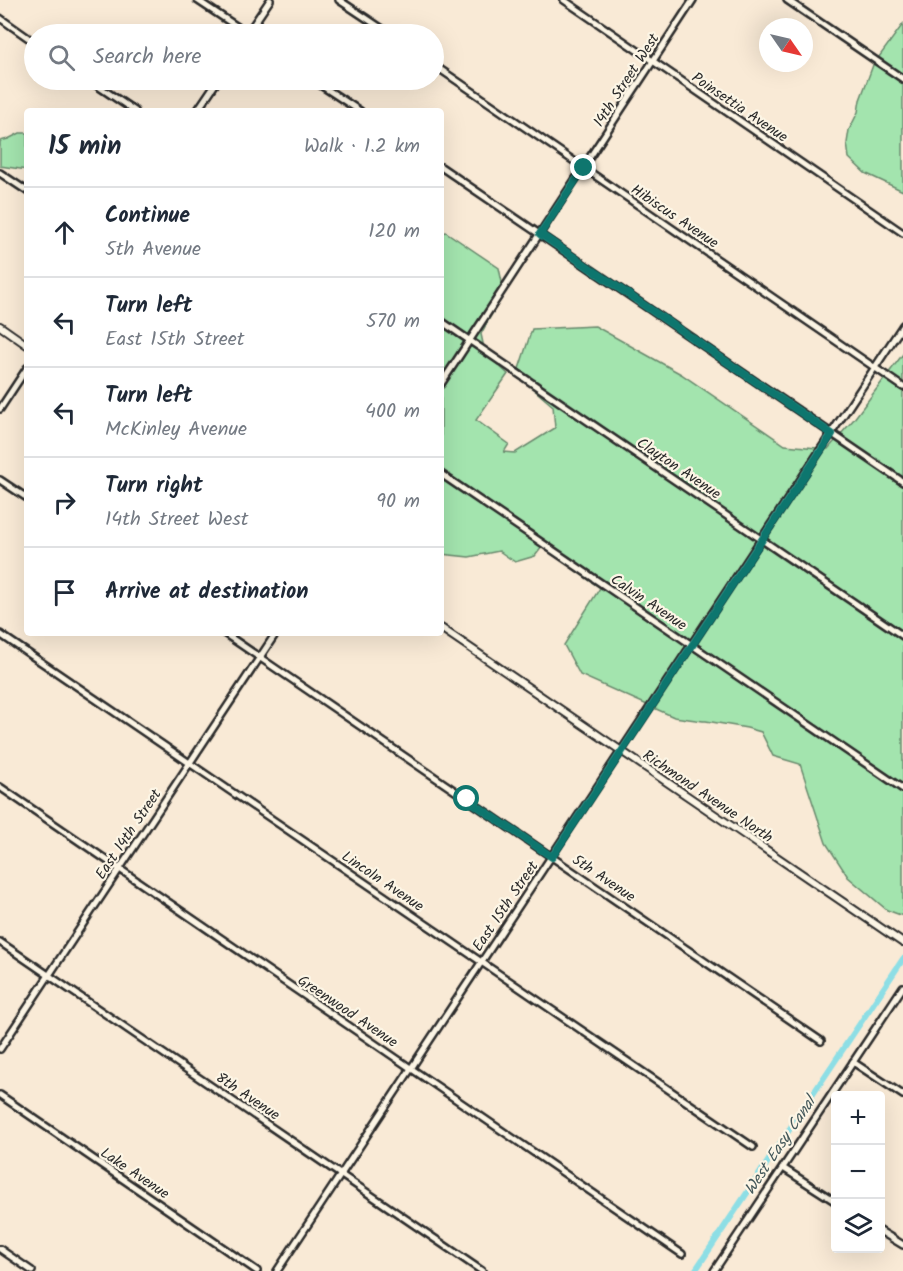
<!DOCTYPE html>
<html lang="en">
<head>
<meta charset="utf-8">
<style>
	body { margin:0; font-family:Kalam,sans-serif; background:#f6f6f7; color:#1f2937 }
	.controls { position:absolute; right:18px; bottom:18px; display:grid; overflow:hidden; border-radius:6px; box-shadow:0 6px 24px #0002 }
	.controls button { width:54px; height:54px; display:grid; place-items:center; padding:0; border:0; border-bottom:2px solid #e0e1e3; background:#fff; color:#1f2937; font:30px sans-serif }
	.compass { position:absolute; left:759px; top:18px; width:54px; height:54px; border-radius:50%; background:#fff; box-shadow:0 6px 24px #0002; rotate:124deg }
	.stop { position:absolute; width:18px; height:18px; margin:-14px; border:4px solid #0f766e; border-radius:50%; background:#fff }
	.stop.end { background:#0f766e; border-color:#fff; box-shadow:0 2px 6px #0008 }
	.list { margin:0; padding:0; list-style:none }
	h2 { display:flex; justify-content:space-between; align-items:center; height:78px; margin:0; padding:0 24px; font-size:26px }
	h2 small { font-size:20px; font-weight:400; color:#747a83 }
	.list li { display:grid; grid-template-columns:39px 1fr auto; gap:18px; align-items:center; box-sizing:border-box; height:90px; padding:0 24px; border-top:2px solid #e0e1e3 }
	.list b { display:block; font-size:22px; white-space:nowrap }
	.list p { margin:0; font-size:20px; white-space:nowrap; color:#747a83 }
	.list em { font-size:20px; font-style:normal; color:#747a83 }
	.icon { flex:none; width:33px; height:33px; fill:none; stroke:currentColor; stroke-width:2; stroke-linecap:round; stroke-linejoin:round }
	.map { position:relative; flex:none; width:903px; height:1271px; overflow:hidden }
	.search { position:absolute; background:#fff; box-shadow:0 6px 24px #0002; left:24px; top:24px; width:420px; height:66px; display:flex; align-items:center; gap:15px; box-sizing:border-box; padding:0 21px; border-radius:33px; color:#747a83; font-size:22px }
	.panel { position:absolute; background:#fff; box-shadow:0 6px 24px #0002; left:24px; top:108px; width:420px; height:528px; border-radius:6px }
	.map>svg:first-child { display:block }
</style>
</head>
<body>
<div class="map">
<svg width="903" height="1271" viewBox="0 0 903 1271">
	<rect width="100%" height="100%" fill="#f9ead6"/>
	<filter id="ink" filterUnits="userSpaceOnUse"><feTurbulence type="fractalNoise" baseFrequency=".0167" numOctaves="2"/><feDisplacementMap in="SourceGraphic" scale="12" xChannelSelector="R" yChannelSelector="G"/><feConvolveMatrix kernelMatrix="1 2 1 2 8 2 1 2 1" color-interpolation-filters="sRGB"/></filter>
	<g filter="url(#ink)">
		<g fill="#a3e4ae" stroke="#67886c" stroke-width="1.5">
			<polygon points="903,24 903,191 865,173 849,158 847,143 849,130 858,112 860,100 873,65"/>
			<polygon points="20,133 27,133 27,170 0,166 0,141 8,139"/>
			<polygon points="446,232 499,268 504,292 481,334 485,353 508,374 476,420 509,444 504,452 515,453 555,428 553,406 517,375 532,329 595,326 681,374 785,445 828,449 854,419 903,354 903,916 887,910 848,877 826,843 800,764 773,756 761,732 747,728 706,721 703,721 674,717 580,675 564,645 600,588 542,547 535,556 515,562 499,551 469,557 441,554 441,233"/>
		</g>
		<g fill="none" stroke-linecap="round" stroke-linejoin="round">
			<polyline stroke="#8ddee5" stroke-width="6" points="695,1271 903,959"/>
			<defs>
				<g id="minor">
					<polyline points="197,0 248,34"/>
					<polyline points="339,0 390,34"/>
					<polyline points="564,0 903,233"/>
					<polyline points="787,0 903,79"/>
					<polyline points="0,18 34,42"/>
					<polyline points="247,34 270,0"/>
					<polyline points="434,65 903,387"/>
					<polyline points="89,80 135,111"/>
					<polyline points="313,80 360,111"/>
					<polyline points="197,111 218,80"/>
					<polyline points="441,167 903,482"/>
					<polyline points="0,173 27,191"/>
					<polyline points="441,321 903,636"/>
					<polyline points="441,384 693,0"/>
					<polyline points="0,409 27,368"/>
					<polyline points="441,474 903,789"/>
					<polyline points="0,480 27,498"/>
					<polyline points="224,633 821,1041"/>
					<polyline points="0,634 753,1147"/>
					<polyline points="0,787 682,1254"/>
					<polyline points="0,942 482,1271"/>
					<polyline points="0,1049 276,633"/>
					<polyline points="853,1062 903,1095"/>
					<polyline points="0,1095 257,1271"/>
					<polyline points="783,1168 836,1202"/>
					<polyline points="880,1231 903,1245"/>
					<polyline points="0,1249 32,1271"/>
					<polyline points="277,1271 903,325"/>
					<polyline points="714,1271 903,987"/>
				</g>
				<g id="tertiary">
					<polyline points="0,326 27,345"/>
					<polyline points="441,628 903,943"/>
				</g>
			</defs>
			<use href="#minor" stroke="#2b2b2b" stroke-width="10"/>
			<use href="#tertiary" stroke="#2b2b2b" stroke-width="10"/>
			<use href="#minor" stroke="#fcf5e5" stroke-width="5"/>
			<use href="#tertiary" stroke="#fcf5e5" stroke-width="6"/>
		</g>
	</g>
	<g fill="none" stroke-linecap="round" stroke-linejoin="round" filter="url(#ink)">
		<polyline stroke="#0f766e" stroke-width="8" points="467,799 552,857 832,434 540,234 584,168"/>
	</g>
	<g text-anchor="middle" stroke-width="4.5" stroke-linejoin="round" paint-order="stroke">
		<g font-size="15" fill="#2b2b2b" stroke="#fcf5e5">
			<text transform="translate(626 80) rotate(-57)" y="5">14th Street West</text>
			<text transform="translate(740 107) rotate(34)" y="5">Poinsettia Avenue</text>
			<text transform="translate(675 216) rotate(34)" y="5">Hibiscus Avenue</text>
			<text transform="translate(679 468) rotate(34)" y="5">Clayton Avenue</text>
			<text transform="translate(649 602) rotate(34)" y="5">Calvin Avenue</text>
			<text transform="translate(708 796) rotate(34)" y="5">Richmond Avenue North</text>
			<text transform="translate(128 834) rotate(-56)" y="5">East 14th Street</text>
			<text transform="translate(604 878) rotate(34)" y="5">5th Avenue</text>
			<text transform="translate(383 881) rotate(34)" y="5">Lincoln Avenue</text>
			<text transform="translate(505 906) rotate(-56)" y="5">East 15th Street</text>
			<text transform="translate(348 1011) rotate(34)" y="5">Greenwood Avenue</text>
			<text transform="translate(248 1096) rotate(34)" y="5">8th Avenue</text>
			<text transform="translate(135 1173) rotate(34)" y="5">Lake Avenue</text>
		</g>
		<g font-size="16" font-style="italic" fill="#44585a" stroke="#fcf5e5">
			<text transform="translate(779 1145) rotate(-56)" y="6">West Easy Canal</text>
		</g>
	</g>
</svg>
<div class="controls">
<button>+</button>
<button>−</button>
<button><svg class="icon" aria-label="layers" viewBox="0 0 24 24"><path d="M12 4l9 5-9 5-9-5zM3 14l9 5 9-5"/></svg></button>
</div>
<svg class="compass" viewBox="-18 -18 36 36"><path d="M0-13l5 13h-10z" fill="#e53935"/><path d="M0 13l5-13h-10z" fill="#747a83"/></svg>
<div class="stop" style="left:467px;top:799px"></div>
<div class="stop end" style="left:584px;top:168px"></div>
<div class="search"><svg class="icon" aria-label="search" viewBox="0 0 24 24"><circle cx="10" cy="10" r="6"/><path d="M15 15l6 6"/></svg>Search here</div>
<section class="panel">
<h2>15 min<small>Walk · 1.2 km</small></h2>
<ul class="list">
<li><svg class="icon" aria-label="ahead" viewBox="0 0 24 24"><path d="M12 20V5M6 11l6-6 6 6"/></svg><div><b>Continue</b><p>5th Avenue</p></div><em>120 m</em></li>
<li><svg class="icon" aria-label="left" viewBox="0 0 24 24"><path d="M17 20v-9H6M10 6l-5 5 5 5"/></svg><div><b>Turn left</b><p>East 15th Street</p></div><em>570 m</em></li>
<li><svg class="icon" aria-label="left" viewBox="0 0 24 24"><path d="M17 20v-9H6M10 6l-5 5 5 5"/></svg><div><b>Turn left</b><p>McKinley Avenue</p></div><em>400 m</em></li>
<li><svg class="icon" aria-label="right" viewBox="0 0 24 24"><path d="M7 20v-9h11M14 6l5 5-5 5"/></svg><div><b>Turn right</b><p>14th Street West</p></div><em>90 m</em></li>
<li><svg class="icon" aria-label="arrive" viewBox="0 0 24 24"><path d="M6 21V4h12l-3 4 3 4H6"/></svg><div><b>Arrive at destination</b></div></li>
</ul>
</section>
</div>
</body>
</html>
